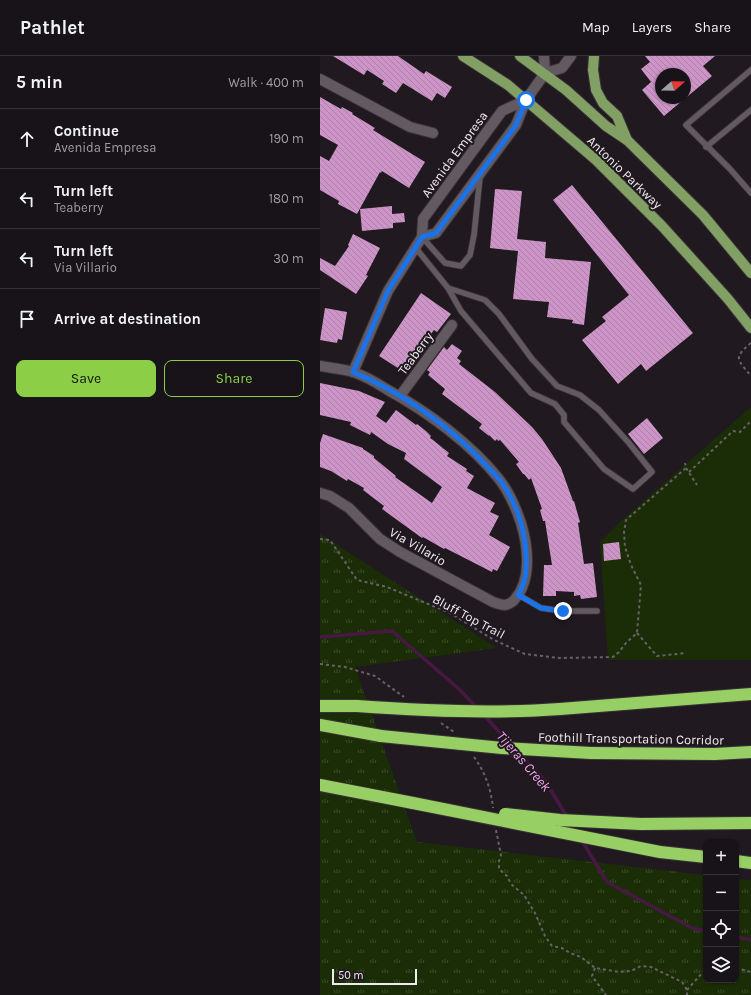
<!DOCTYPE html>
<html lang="en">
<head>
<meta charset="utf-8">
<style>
	body { margin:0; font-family:Karla,sans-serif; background:#211c21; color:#f1f3f6 }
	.controls { position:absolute; right:12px; bottom:12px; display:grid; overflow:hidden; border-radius:8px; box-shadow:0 1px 3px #0004 }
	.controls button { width:36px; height:36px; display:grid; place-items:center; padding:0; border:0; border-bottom:1px solid #363237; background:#181318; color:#f1f3f6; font:20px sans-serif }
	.compass { position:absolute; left:335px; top:12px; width:36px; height:36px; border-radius:50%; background:#181318; box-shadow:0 1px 3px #0004; rotate:70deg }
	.scale { position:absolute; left:12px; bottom:10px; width:85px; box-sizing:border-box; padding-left:4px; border:2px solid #f0ebef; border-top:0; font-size:11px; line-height:14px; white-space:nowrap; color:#f0ebef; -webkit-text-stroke:3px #201920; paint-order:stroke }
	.stop { position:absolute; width:12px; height:12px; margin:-9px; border:3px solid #1a73e8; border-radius:50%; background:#fff }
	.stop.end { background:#1a73e8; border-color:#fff; box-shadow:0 1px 4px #0008 }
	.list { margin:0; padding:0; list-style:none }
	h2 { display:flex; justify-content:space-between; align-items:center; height:52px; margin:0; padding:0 16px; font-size:17px }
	h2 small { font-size:13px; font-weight:400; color:#9f9ea2 }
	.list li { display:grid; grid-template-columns:26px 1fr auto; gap:12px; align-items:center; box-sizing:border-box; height:60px; padding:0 16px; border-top:1px solid #363237 }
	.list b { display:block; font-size:15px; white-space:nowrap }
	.list p { margin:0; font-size:13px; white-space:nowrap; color:#9f9ea2 }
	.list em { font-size:13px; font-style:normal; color:#9f9ea2 }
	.actions { display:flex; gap:8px; padding:12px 16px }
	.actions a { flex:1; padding:9px 0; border:1px solid #8cce46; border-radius:8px; text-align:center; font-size:14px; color:#8cce46 }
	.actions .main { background:#8cce46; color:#111 }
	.icon { flex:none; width:22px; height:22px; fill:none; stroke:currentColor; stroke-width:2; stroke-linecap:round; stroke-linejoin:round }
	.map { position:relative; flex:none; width:431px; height:939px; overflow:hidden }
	header { display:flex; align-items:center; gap:24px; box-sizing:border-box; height:56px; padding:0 20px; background:#181318; border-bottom:1px solid #363237 }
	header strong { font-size:19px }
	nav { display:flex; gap:22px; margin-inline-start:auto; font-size:14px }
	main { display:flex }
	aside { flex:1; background:#181318 }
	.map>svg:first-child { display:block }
</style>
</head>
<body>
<header>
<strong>Pathlet</strong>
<nav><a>Map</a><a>Layers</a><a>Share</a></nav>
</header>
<main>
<aside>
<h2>5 min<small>Walk · 400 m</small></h2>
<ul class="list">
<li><svg class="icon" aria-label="ahead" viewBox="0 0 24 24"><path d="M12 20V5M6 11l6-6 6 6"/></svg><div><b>Continue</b><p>Avenida Empresa</p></div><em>190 m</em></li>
<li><svg class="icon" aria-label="left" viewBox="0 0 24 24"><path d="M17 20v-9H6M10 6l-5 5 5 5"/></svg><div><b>Turn left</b><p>Teaberry</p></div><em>180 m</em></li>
<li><svg class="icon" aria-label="left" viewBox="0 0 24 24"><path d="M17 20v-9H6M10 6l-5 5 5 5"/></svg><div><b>Turn left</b><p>Via Villario</p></div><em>30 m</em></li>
<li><svg class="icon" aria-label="arrive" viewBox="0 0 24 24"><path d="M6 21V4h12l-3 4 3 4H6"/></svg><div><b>Arrive at destination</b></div></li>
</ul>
<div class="actions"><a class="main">Save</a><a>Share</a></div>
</aside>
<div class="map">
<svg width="431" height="939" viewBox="0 0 431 939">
	<defs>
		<pattern id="grass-tufts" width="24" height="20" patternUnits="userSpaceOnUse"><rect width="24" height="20" fill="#1a2d06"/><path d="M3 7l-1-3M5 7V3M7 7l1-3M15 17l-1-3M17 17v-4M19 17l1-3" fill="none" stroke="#3c4c2b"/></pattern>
		<pattern id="building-back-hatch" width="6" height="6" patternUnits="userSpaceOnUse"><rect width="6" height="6" fill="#cd94c7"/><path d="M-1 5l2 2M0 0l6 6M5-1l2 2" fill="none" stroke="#ac80a7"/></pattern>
	</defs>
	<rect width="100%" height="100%" fill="#201920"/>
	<polygon fill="url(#grass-tufts)" points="0,478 177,592 35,611 97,786 386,819 386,924 416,924 416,823 431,824 431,939 0,939"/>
	<polygon fill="#1a2d06" points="431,351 431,604 288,604 280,486 302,464"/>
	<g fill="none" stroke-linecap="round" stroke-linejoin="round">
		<g stroke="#471844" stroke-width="3.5">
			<polyline points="0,581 72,575 139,633 157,652"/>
			<polyline points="164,659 191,689"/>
			<polyline points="198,696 226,726 247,761"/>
			<polyline points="261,783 287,826 372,872 386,875"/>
			<polyline points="416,881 431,884"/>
		</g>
	</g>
	<g fill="url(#building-back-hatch)" fill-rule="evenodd">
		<polygon points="13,0 78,0 104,18 106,15 132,31 125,42 117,37 112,45 83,27 76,37 62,28 64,25 47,14 44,19"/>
		<path d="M325,0H395L383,10L392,20L344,60L322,34L331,26L321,13L330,6ZM341,18H365V42H341Z"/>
		<polygon points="0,41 21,53 22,51 33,57 32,58 55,72 53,74 105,106 89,132 62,115 61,117 60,116 37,158 18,148 19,145 0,134 0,100 9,105 18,89 0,79"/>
		<polygon points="252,129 373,277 326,315 321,308 298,328 262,284 286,265 282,261 309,239 233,144"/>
		<polygon points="175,133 202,135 197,183 226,186 225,202 271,206 264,269 252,267 253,264 227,261 229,246 193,243 198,195 170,192"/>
		<polygon points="72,150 72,158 84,157 85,166 73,167 73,172 42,175 40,153"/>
		<polygon points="33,178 60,192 46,219 48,220 36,238 0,214 0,202 15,210 29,190 28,189"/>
		<polygon points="101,237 131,258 117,276 114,274 89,308 86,306 81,314 59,300"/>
		<polygon points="5,252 27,256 22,284 18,283 17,287 0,284"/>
		<polygon points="132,288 142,295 137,302 141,305 139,308 175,336 212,371 222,383 241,412 253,445 254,445 260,466 258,467 264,508 273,507 277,541 261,543 260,539 254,540 254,536 236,535 236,540 223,540 224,509 232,509 225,465 223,465 220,454 222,453 211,422 209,424 204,418 203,418 196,408 199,406 180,384 178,385 177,383 175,385 169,379 169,380 159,372 162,368 122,338 125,333 108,319 110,316 107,314 124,291 127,294"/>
		<polygon points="0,327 39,335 65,346 56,360 66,367 76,354 96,369 97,368 106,375 111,380 110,382 113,384 129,397 127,400 147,413 146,415 154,420 147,432 175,447 170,456 179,460 169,479 190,491 177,515 173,513 172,516 125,492 124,493 103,481 102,482 62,453 64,450 43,434 44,432 28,423 27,425 11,415 0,411 0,387 3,378 43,392 43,393 54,400 54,402 76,420 75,421 112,447 122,431 84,403 86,397 68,388 51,376 50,379 30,369 31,366 0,359"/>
		<polygon points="327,362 343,382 324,398 308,378"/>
		<polygon points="299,486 301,503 284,505 283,488"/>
	</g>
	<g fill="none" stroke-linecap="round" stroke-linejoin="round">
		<defs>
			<g id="service">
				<polyline points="431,14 366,69 410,113 431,137"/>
				<polyline points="386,91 431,54"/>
				<polyline points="102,181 125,207 141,210 150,199 154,179 160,121"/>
				<polyline points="95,191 128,232 141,255 211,337 235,348 244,359 244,366 284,413 313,433 332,416 309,387 279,354 260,339 237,330 212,303 179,258 165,244 128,232"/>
				<polyline points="199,539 221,552 243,555 277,555"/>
			</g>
			<g id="minor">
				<polyline points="0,23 90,71 113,77"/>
				<path d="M0,310C11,312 22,313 33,316C46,320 57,327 68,334C108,356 151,388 179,423C189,436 196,452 201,467C208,490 212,524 195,543C193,546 189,548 185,549C181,549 176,547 173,546L80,496L60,483L29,452L10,440L0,437"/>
				<polyline points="80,340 132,269"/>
			</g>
			<g id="tertiary">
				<polyline points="102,181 116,177 196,69 206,44 225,17"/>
				<polyline points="33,316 68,235 102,181 103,163 182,55 206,44"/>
			</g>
			<polyline id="secondary" points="224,0 225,17 242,12 251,0"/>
			<g id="primary">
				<polyline points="143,0 188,29 276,104 342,170 408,243 431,272"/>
				<polyline points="200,0 246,34 286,70 307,84 383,159 431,217"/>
				<polyline points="274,0 273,14 276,34 283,47 297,60 307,84"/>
			</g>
			<g id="motorway">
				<polyline points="0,650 37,650"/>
				<polyline points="240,653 431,638"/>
				<polyline points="0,669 61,680"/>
				<polyline points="271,697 395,698 431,696"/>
				<polyline points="0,729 93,747"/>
				<polyline points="321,768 431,767"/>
				<polyline points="340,796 386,801"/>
				<polyline points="416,805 431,807"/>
			</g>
		</defs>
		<use href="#service" stroke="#383337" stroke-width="7"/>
		<use href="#minor" stroke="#383337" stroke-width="12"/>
		<use href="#tertiary" stroke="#383337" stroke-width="12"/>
		<use href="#secondary" stroke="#383337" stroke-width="12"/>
		<use href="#primary" stroke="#383337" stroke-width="12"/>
		<use href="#motorway" stroke="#383337" stroke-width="14"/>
		<g stroke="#686268" stroke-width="2" stroke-dasharray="3 3" stroke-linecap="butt">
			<path d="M431,287C413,302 417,303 431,320"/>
			<polyline points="366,412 377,429"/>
			<polyline points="369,416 413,375 420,376 431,365"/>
			<polyline points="0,483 10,484 37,524 67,531 130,557 174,584 205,598 239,602 293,601 299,596 306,587 317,577 321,529 311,509 305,491 304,476 306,464 366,412 365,407"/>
			<polyline points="317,577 337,600 366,597"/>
			<polyline points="0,608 25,611 55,620 84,641"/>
			<polyline points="121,667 134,676"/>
			<path d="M154,701C165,716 171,733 173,752"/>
			<polyline points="176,774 181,799 179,805 179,813 187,820 191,828 204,839 215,857 225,880 232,890 242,892 250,897 261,901 275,912 299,916 311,915 321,910 331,911 362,926 367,934 367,939"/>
			<polyline points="275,912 272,920 286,939"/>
			<polyline points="416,912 431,916"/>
			<polyline points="367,934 383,916 386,914"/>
		</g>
		<use href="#service" stroke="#625961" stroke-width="5.5"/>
		<use href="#minor" stroke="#625961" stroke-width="10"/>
		<use href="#tertiary" stroke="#625961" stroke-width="10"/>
		<use href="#secondary" stroke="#625961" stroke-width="10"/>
		<use href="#primary" stroke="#82a063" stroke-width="10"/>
		<use href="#motorway" stroke="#98cf65" stroke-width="12"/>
		<defs>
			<g id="motorway-bridge">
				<path d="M37,650C105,655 172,658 240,653"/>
				<polyline points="61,680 182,692 271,697"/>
				<polyline points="93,747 340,796"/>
				<polyline points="185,758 240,764 321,768"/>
			</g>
		</defs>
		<use href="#motorway-bridge" stroke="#383337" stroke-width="14" stroke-linecap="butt"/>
		<use href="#motorway-bridge" stroke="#98cf65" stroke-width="12"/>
	</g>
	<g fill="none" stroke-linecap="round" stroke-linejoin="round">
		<path stroke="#1a73e8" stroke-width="5" d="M206,44L196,69L116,177L102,181L68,235L33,316C81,336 127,368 163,406C168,412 175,418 180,424C195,444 205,472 206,498C207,513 206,526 198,539L221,552L243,555"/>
	</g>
	<g text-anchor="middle" stroke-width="4" stroke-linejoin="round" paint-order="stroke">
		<g font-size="13" fill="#f0ebef" stroke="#201920">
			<text transform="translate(134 98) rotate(-54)" y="5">Avenida Empresa</text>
			<text transform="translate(305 116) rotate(44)" y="5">Antonio Parkway</text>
			<text transform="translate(95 297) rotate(-54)" y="5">Teaberry</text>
			<text transform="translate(98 490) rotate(30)" y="5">Via Villario</text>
			<text transform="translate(149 560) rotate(28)" y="5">Bluff Top Trail</text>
			<text transform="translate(311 682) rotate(1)" y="5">Foothill Transportation Corridor</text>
		</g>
		<g font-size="14" font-style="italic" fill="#f2a5ea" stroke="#201920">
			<text transform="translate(204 705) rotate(49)" y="5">Tijeras Creek</text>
		</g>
	</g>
</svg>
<div class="controls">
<button>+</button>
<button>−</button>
<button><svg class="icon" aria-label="locate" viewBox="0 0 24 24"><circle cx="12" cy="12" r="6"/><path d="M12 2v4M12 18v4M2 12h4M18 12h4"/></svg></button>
<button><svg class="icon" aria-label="layers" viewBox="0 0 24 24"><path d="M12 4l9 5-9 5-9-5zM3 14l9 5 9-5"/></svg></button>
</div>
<svg class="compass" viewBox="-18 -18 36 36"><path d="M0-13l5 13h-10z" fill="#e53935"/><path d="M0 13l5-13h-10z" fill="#9f9ea2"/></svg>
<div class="scale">50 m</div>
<div class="stop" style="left:206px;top:44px"></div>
<div class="stop end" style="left:243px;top:555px"></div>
</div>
</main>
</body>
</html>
